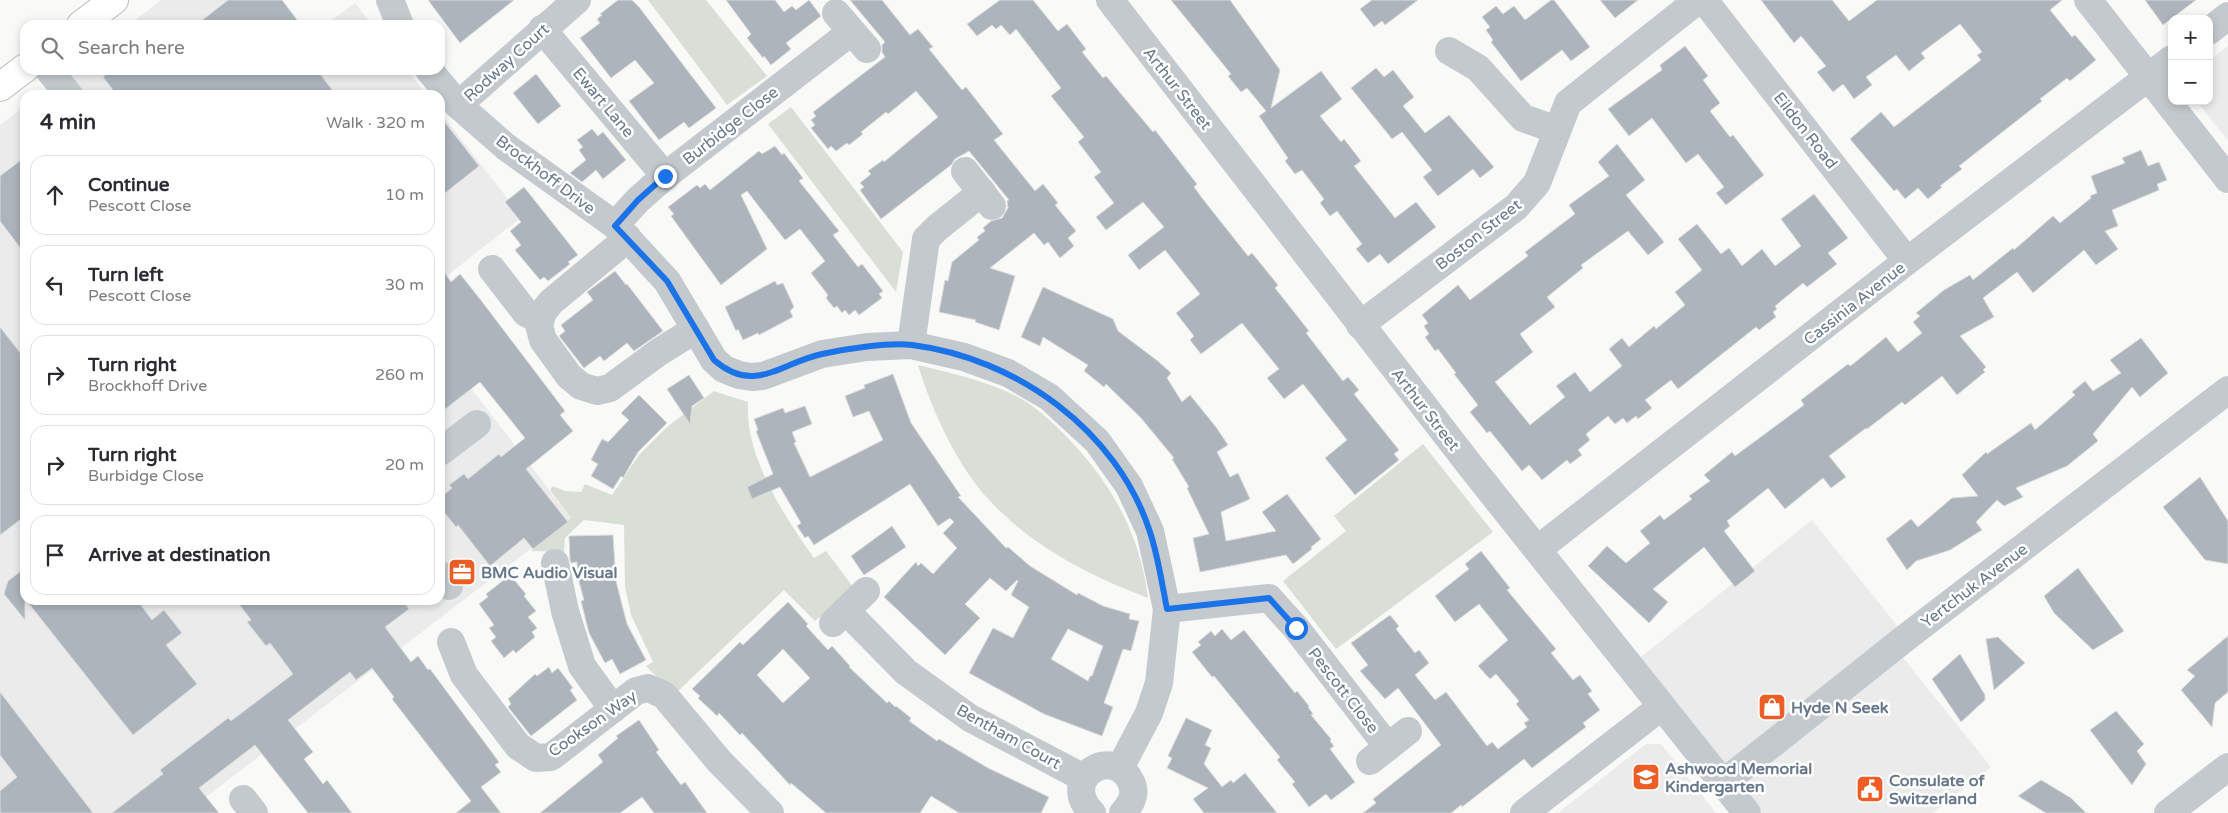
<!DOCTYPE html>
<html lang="en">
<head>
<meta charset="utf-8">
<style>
	body { margin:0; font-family:"Varela Round",sans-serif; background:#f7f7f7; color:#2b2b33 }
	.controls { position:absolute; right:15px; top:15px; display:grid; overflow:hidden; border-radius:10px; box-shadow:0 2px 8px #0003 }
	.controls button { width:45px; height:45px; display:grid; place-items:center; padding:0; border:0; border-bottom:1px solid #e1e1e2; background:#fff; color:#2b2b33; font:25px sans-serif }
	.stop { position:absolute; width:15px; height:15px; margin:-11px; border:4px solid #1a73e8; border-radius:50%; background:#fff }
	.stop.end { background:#1a73e8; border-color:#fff; box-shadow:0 1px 5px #0008 }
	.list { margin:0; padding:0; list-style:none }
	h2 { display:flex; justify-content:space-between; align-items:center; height:65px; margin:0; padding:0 20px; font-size:21px }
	h2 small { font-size:16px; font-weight:400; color:#7c7c81 }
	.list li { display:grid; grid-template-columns:32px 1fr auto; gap:15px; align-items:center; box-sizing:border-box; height:80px; margin:0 10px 10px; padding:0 10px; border:1px solid #e1e1e2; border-radius:15px }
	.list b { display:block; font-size:19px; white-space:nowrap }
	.list p { margin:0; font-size:16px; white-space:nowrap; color:#7c7c81 }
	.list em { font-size:16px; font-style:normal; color:#7c7c81 }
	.icon { flex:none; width:28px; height:28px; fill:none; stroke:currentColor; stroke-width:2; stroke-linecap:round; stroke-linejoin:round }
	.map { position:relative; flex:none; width:2228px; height:813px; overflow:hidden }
	.search { position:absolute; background:#fff; box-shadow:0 2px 8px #0003; left:20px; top:20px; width:425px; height:55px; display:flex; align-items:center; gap:12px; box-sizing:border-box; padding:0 18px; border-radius:15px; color:#7c7c81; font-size:19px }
	.panel { position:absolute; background:#fff; box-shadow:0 2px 8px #0003; left:20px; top:90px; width:425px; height:515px; border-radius:15px }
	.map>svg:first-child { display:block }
</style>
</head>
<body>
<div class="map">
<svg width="2228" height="813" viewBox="0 0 2228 813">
	<rect width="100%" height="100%" fill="#f9faf7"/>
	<g fill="#eaebea">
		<polygon points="161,0 282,0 301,25 129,25"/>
		<polygon points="355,3 372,25 325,25"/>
		<polygon points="2228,46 2228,141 2197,101 2209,101 2209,60"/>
		<polygon points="72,70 407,70 427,95 39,95"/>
		<polygon points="25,106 25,600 440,600 440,348 571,518 185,813 0,813 0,125"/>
		<polygon points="440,112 522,217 440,281"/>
		<polygon points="1812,520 1912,644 1900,654 1991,767 1933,813 1762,813 1636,661"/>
		<polygon points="1646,744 1661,744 1716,813 1558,813"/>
	</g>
	<g fill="#d9dfd6">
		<polygon points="648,0 706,0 767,76 727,105"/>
		<polygon points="791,107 903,252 896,292 768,124"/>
		<path d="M918,365C952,373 987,381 1018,397C1035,406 1050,420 1063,433C1109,479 1140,532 1148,598C1090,576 1033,547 990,501C957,466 932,411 918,365Z"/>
		<path d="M714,391L748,402C745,457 783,514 814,558L826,551L854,588L815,621L784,590L674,695L646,666L653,662L631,615L625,587L624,525L584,520L565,538L564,552L531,551L571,518L550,490L553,486L565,491L581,492L585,484L612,495L639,455L667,427Z"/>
		<polygon points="1423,444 1493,532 1336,649 1283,581 1346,531 1334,516"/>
	</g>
	<g fill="#adb4bc" stroke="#dbdbd9" fill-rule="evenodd">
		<polygon points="228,0 282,0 301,25 196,25"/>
		<polygon points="428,0 514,0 460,43"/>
		<polygon points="618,0 632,0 639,7 716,108 689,128 684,122 659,140 629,101 654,83 635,60 611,78 580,38 600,23 597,19 602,15 600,14"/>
		<polygon points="726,0 775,0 784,12 792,6 796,10 809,0 821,16 786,43 791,49 771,65 764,56 763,58 747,38 751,34"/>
		<polygon points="850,0 882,0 910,35 918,29 933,47 929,49 962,90 966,87 1003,134 994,140 1035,191 1043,184 1058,203 1055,205 1076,231 1068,238 1074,246 1060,258 1048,242 1044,245 1034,233 990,268 1015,276 999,330 975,322 976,320 939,312 945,280 948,281 952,262 979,240 977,237 985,231 983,228 991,221 1002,218 1008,208 1007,201 1009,200 969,151 955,159 951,165 881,219 860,190 864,187 860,183 871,174 868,171 883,160 884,162 938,117 916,91 888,114 886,112 861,132 863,134 849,145 847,143 836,151 831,146 828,149 811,128 815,125 811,120 816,116 813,112 885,57 882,52 882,45 885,42"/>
		<polygon points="1000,0 1033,0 1058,31 1067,24 1086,49 1082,52 1103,78 1106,76 1153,132 1155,130 1197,184 1194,187 1202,198 1248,256 1252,253 1278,285 1275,288 1309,331 1306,333 1343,381 1348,377 1359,390 1354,394 1399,450 1394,454 1399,460 1355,495 1325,458 1347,440 1303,384 1284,399 1267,378 1279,369 1242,323 1201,354 1190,340 1194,336 1176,313 1200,294 1165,250 1139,270 1128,255 1164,227 1143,202 1106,230 1096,217 1114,203 1094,177 1101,172 1078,142 1084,137 1051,96 1061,88 1016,29 1010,35 1001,25 996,29 992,25 977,36 967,24"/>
		<polygon points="1171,0 1230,0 1280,70 1271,108 1321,71 1342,99 1320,116 1341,142 1344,139 1361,161 1354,166 1395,218 1416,202 1436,227 1388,264 1380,254 1368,263 1356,249 1362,244 1337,211 1330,216 1320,203 1324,199 1302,170 1295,174 1285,161 1288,158 1259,116 1266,111 1247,88 1241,92 1228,76 1231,74"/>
		<polygon points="1372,0 1418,0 1385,25 1382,21 1374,27 1360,9"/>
		<polygon points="1551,0 1554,0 1590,47 1571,61 1562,50 1521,81 1491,42 1493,40 1486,30 1490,27 1482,17 1496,6 1503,14 1514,6 1525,20"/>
		<polygon points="1600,0 1638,0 1615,18"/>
		<polygon points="1761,0 1832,0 1849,21 1877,0 2062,0 2050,10 2072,37 2075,35 2096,60 2070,81 2067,78 2040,99 2042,101 1959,166 1962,169 1940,186 1942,187 1928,199 1918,188 1905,199 1897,189 1894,191 1850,139 1881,112 1894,127 1981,60 1977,55 1982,52 1960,24 1921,53 1925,58 1909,71 1896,55 1866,77 1872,85 1854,99 1843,84 1833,92 1817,72 1826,66 1801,36 1794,43"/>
		<polygon points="2145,0 2196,0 2163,25"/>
		<polygon points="1685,46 1708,76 1703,80 1720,103 1710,111 1730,137 1733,135 1764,175 1726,205 1716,193 1724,187 1698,154 1686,163 1652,118 1629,136 1608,109 1662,70 1660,65"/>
		<polygon points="1376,68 1384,77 1393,70 1414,97 1403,106 1425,133 1449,115 1494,167 1480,178 1473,169 1438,196 1423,177 1432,170 1402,132 1392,139 1351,88"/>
		<polygon points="111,70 317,70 336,95 117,95 103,77"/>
		<polygon points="536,74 561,106 538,124 513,93"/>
		<polygon points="440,116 479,166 440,197"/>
		<polygon points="592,129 598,136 603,132 626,160 603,179 596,170 582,182 570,173 586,160 579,150 583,147 577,140"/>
		<polygon points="1617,144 1645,180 1626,195 1664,242 1648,255 1628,231 1581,265 1583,268 1547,297 1555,307 1520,334 1533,352 1495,382 1530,425 1565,397 1556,386 1575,372 1590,392 1622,366 1609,349 1622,338 1629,347 1654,326 1656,329 1685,305 1675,292 1702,270 1678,239 1697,224 1721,254 1729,248 1742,266 1762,249 1775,266 1801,246 1781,219 1814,194 1848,238 1828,253 1837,264 1807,287 1803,283 1775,306 1777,309 1773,312 1776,317 1759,330 1756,327 1678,389 1671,380 1645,400 1652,408 1638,419 1636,416 1627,423 1623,418 1615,424 1608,416 1586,434 1590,440 1578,450 1582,455 1570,464 1567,460 1542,480 1529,465 1522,471 1490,431 1487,433 1470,412 1478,405 1454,374 1456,373 1438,349 1435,351 1425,337 1429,334 1424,326 1428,323 1422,315 1458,285 1470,300 1528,256 1525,252 1575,214 1569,205 1609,176 1598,162"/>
		<polygon points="775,146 782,155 784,153 803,178 799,181 839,231 833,235 858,267 862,264 883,291 879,294 882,298 859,315 855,310 849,315 845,310 842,313 837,306 834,308 826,298 828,295 811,273 825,261 800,229 785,240 747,191 741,195 767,249 721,285 671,216 674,214 668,207 697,185 700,188 705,184 710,190 759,151 762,154"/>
		<polygon points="2141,150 2148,166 2159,162 2167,180 2157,184 2159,190 2112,210 2118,226 2105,231 2118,249 2096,265 2084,250 2033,293 2017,272 1983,298 1994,317 1960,336 1986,367 1983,370 1985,372 1957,395 1942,376 1905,405 1902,402 1867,429 1866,428 1829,456 1846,477 1831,488 1823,478 1785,509 1768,488 1727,521 1730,526 1724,531 1755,571 1735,587 1704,547 1653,589 1668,602 1649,623 1588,566 1607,546 1626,563 1650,543 1640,531 1660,515 1664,520 1692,499 1689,496 1710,481 1704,475 1732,452 1735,456 1804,405 1801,400 1848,364 1850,366 1853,364 1886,337 1898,352 1922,333 1913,322 1920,316 1916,313 1944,290 1970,275 1973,280 2013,248 2014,250 2053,216 2060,223 2091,198 2090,196 2097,193 2091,176 2125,163 2122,158"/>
		<polygon points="25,157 25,254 0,221 0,176"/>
		<polygon points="524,187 578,255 568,262 570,264 548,281 544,277 540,280 515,250 521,245 510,231 521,222 505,202"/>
		<polygon points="440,266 451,282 460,274 480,299 565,411 560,415 573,431 526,469 568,522 533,549 524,538 490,566 458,525 456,527 440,507 440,498 452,488 449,485 464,474 468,479 499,454 501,457 525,438 480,382 440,413"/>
		<polygon points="615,271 626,285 627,284 663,331 634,351 627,343 604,361 600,356 584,368 559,336 565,331 561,325 593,300 587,292"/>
		<polygon points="775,281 777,285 783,283 794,307 790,311 793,317 759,335 758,333 743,340 738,329 736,331 725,307"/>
		<polygon points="1043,287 1113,319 1118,331 1159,362 1171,373 1167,378 1182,402 1190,395 1216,427 1228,445 1217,452 1230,477 1238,473 1250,499 1221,512 1226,541 1276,531 1262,512 1287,494 1321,539 1311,547 1312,549 1293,564 1286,555 1200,572 1193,538 1209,534 1187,488 1189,487 1172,459 1174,458 1141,418 1106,384 1104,387 1084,371 1088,365 1043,337 1040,346 1021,337"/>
		<polygon points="0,327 25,359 25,516 0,535"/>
		<polygon points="2141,338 2168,373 2140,397 2132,387 2093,434 2098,441 2067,466 2016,488 2023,497 2004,506 1997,500 1976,522 1982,530 1950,550 1916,561 1907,570 1886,539 1911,519 1918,527 1952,498 1978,496 1962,475 1986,452 1987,454 2031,423 2035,430 2075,395 2072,392 2085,381 2093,391 2121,373 2110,360"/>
		<path d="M893,374L911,423L961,496L958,497L1006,548L1008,547L1030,566L1077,595L1078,593L1103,606L1130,614L1129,619L1139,621L1131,651L1123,649L1104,703L1113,707L1102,736L1044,714L969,673L993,628L1013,638L1029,607L1011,595L1018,581L1017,580L1006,591L990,578L965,604L980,618L945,655L884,597L916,562L918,566L921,563L933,574L957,548L943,533L954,522L950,518L938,526L910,484L814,545L808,536L805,538L797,526L801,523L780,487L752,499L747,487L773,474L756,431L758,430L754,419L783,408L785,413L805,406L812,424L792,432L796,442L794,443L810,477L883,440L869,411L853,417L845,396L865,388L864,385ZM1068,629L1103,646L1092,676H1090L1088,681L1051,659Z"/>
		<polygon points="689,375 704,398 692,406 690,424 667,389"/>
		<polygon points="639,395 667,423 638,452 623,478 621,476 613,489 591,476 598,464 591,460 602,439 608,442 629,420 621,413"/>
		<polygon points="2200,477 2228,521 2228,564 2205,560 2163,507"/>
		<polygon points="892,526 906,547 864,575 851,556"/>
		<polygon points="613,535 616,581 627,624 646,660 620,674 612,659 605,663 589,633 581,601 584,600 578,578 577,562 571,563 570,560 569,536"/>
		<polygon points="1481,551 1510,588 1507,590 1556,649 1551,653 1573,680 1580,675 1592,691 1588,694 1600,710 1583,723 1586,727 1532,768 1524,759 1462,807 1461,805 1451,813 1363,813 1376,803 1373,799 1441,745 1398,688 1385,699 1360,671 1368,665 1351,643 1390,615 1399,626 1396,629 1415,653 1419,650 1429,663 1415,675 1435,700 1446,692 1487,746 1492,742 1498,749 1527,727 1524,723 1529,720 1516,704 1519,701 1496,674 1490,679 1478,666 1508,640 1479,604 1455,622 1435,596 1469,569 1465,564"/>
		<polygon points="25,568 25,620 4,594 8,581"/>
		<polygon points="2078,568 2124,631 2093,650 2054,613 2044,596"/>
		<polygon points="510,575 526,594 524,596 536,611 528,617 537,628 532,632 535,637 516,653 513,650 504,658 491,641 496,637 489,628 494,625 479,604 488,597 486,594"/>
		<polygon points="26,600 137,600 152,620 164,610 182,633 166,645 197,684 133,735"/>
		<polygon points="236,600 402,600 409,609 385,627 411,662 418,656 428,670 430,669 499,762 495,765 501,772 481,787 501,813 456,813 471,801 392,699 394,697 372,668 356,680 350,672 288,720 313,752 304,759 323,784 327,780 352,813 308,813 255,745 199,788 219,813 112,813 163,774 160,770 228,718 231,721 293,674 270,643 266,646 247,622 251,620"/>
		<path d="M788,602L808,624L806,626L828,650L832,646L850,666L849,667L887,703L889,701L895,707L896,706L911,718L909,721L937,741L939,739L988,768L1049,797L1041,813H959L931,796L920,813H826L791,783L790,785L742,733L740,735L719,713L717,716L698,698L700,696L692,689L740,642L743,645ZM783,649L810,678L783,703L757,675Z"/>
		<polygon points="1222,629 1231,640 1244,630 1295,693 1297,691 1309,706 1308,707 1313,714 1311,715 1331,739 1330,741 1334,746 1330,749 1355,782 1331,800 1326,794 1309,807 1292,784 1295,782 1277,760 1280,757 1214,676 1212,677 1192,652 1201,645 1198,642 1211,631 1215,636"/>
		<polygon points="2228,636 2228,692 2215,703 2212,727 2181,690 2195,676 2187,670"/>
		<polygon points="1998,637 2025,663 1994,690 1986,639"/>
		<polygon points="1960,654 1985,695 1985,700 1961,722 1932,679"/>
		<polygon points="549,667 552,673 558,668 573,688 570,690 577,700 531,736 508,707 511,704 508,699 535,674 537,676"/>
		<polygon points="0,692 93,813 0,813 0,791 17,777 0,755"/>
		<polygon points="2116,711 2144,744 2137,751 2146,764 2132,785 2090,730"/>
		<polygon points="1186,718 1212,730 1205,745 1211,748 1204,764 1222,787 1231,780 1233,783 1245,773 1277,813 1204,813 1193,799 1208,788 1167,768 1172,758 1168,756"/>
		<polygon points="639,720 659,750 656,752 681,785 685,782 707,813 654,813 642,797 620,813 540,813 603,762 598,755 618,738 616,736"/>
		<polygon points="2041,780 2071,798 2086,813 2046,813 2018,796"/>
	</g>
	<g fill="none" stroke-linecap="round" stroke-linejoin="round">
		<defs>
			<g id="major">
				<polyline points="81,25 114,0"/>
				<polyline points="0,87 25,68"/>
			</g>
		</defs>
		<use href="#major" stroke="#b8bcc1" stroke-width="30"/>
		<g stroke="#c4c9cd" stroke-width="28">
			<polyline points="390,0 400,25"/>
			<polyline points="1110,0 1472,468 1747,813"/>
			<polyline points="1704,0 1907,261"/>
			<polyline points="2088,0 2228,179"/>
			<polyline points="836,13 867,49"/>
			<polyline points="542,29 665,176"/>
			<polyline points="2209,31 2228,16"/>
			<polyline points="1449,51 1478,68 1523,118 1557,130"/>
			<polyline points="49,70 69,95"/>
			<polyline points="429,70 458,105 506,147 615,225 667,281 714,360 724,369 739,375 752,377 763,376 822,354 867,347 911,345 964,357 1008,373 1049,397 1097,441 1129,486 1150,531 1167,609 1159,683 1149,713 1120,768"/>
			<polyline points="458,105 577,0"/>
			<polyline points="965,171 992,206"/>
			<polyline points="615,225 638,200 665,176 851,32"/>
			<polyline points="628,238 551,302 543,312 539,325 543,340 569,376 581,386 597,391 610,388 659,352 696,329"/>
			<polyline points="492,269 526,313 540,320"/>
			<polyline points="1360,325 1516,207 1537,183 1568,103 1698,0"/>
			<polyline points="911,345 926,239 937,228 982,192"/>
			<polyline points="440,452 477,424"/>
			<polyline points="1538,549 1907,261 2172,59"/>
			<polyline points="555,563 565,611 582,666 613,709"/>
			<polyline points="440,575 449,586"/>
			<polyline points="1167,609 1269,598 1296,628 1388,747"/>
			<polyline points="846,611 906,672 970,718 1084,778"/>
			<polyline points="833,623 866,591"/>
			<polyline points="451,642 464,675 518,746 536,758 551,757 636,691 648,688 664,695 719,761 770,813"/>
			<polyline points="1370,761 1408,731"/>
			<polyline points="1723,783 1904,639 2228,390"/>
			<polyline points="243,799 254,813"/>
			<path d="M1092,813C1058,778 1113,744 1131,782C1137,794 1131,804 1123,813"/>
			<polyline points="1524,813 1661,707"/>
			<polyline points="2168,813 2228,767"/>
		</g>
		<use href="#major" stroke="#fff" stroke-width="28"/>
	</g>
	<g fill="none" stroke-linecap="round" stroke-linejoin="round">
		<path stroke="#1a73e8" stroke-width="6" d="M665,176L638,200L615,226L667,281L714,360C754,395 780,363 822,354C845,349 889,342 912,345C1016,358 1117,430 1150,532C1158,556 1162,584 1167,609L1269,598L1296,628"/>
	</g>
	<defs>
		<symbol id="office-square" viewBox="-11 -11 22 22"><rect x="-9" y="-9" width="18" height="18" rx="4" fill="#ec5e25" stroke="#fff"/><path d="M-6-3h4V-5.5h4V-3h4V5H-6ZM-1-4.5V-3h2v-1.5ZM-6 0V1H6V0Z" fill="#fff"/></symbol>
		<symbol id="shop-square" viewBox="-11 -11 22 22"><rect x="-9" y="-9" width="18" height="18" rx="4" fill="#ec5e25" stroke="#fff"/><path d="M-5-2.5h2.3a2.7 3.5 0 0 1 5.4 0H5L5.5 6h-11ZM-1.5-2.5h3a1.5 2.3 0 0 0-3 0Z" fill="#fff"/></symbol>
		<symbol id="school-square" viewBox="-11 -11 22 22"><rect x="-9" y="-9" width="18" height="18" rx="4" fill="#ec5e25" stroke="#fff"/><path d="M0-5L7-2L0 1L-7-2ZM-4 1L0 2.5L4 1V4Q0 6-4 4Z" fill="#fff"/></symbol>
		<symbol id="civic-square" viewBox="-11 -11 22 22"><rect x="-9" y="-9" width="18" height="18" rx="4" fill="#ec5e25" stroke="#fff"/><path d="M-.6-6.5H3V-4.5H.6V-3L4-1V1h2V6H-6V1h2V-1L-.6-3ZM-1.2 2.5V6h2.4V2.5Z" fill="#fff"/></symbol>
	</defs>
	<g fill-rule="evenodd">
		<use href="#office-square" x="446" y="556" width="32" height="32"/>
		<use href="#shop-square" x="1756" y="691" width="32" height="32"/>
		<use href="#school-square" x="1630" y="761" width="32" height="32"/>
		<use href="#civic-square" x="1854" y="773" width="32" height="32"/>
	</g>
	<g text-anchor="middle" stroke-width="5" stroke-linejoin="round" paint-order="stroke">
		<g font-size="16" fill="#67788a" stroke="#fff">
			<text transform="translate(506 62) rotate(-42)" y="6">Rodway Court</text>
			<text transform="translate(1178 88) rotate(52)" y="6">Arthur Street</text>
			<text transform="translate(604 102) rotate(50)" y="6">Ewart Lane</text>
			<text transform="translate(730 125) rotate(-38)" y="6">Burbidge Close</text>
			<text transform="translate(1806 130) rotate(52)" y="6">Eildon Road</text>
			<text transform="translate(546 174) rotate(37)" y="6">Brockhoff Drive</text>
			<text transform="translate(1478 234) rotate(-38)" y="6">Boston Street</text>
			<text transform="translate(1854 303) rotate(-38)" y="6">Cassinia Avenue</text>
			<text transform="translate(1426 409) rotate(52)" y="6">Arthur Street</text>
			<text transform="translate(1974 585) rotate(-37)" y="6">Yertchuk Avenue</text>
			<text transform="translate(1344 690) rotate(52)" y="6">Pescott Close</text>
			<text transform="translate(592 723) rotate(-35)" y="6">Cookson Way</text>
			<text transform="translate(1009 736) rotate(29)" y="6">Bentham Court</text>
		</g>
		<g font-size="16" font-weight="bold" fill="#67788a" stroke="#fff" text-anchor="start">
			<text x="481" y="578">BMC Audio Visual</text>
			<text x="1791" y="713">Hyde N Seek</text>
			<text x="1665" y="774">Ashwood Memorial<tspan x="1665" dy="18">Kindergarten</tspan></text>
			<text x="1889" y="786">Consulate of<tspan x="1889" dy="18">Switzerland</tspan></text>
		</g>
	</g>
</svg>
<div class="controls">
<button>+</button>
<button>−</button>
</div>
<div class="stop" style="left:1296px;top:628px"></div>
<div class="stop end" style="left:665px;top:176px"></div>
<div class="search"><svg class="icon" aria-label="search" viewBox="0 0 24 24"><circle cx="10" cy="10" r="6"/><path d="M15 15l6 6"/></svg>Search here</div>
<section class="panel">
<h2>4 min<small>Walk · 320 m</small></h2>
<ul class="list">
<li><svg class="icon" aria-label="ahead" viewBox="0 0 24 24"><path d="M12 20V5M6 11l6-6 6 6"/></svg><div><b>Continue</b><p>Pescott Close</p></div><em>10 m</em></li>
<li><svg class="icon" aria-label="left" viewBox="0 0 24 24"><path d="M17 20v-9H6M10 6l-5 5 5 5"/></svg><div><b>Turn left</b><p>Pescott Close</p></div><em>30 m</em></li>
<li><svg class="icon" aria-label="right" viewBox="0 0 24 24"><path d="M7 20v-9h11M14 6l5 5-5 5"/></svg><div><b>Turn right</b><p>Brockhoff Drive</p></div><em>260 m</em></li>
<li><svg class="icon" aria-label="right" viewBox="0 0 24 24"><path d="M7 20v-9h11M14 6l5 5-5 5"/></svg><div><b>Turn right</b><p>Burbidge Close</p></div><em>20 m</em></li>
<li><svg class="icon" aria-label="arrive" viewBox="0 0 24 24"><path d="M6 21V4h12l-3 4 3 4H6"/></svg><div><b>Arrive at destination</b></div></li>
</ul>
</section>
</div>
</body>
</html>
